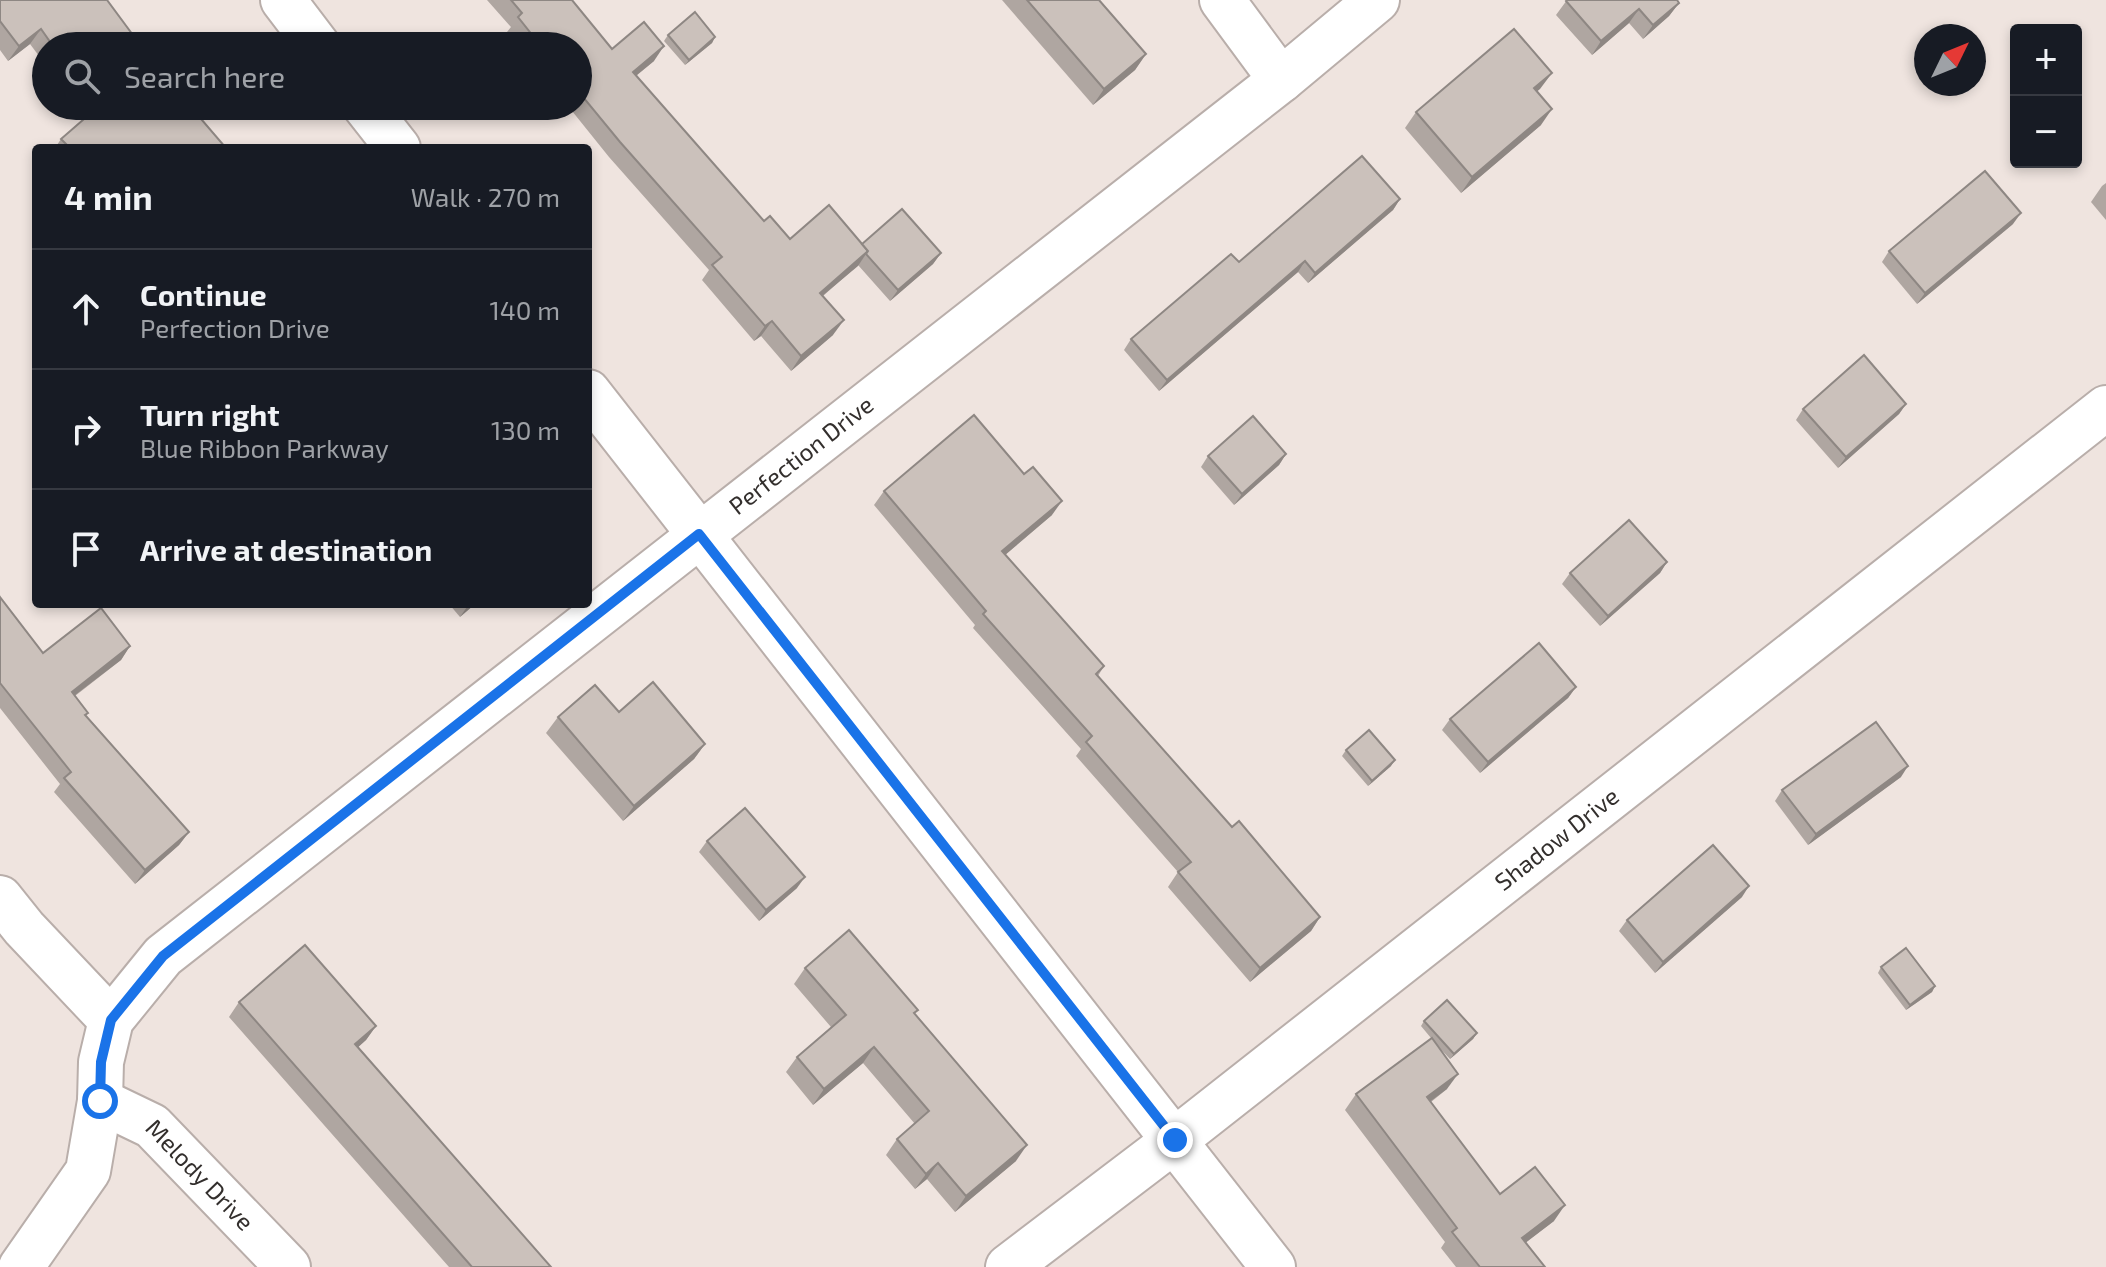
<!DOCTYPE html>
<html lang="en">
<head>
<meta charset="utf-8">
<style>
	body { margin:0; font-family:"Exo 2",sans-serif; background:#20242c; color:#f1f3f6 }
	.controls { position:absolute; right:24px; top:24px; display:grid; overflow:hidden; border-radius:8px; box-shadow:0 4px 12px #0003 }
	.controls button { width:72px; height:72px; display:grid; place-items:center; padding:0; border:0; border-bottom:2px solid #363941; background:#171b24; color:#f1f3f6; font:40px sans-serif }
	.compass { position:absolute; left:1914px; top:24px; width:72px; height:72px; border-radius:50%; background:#171b24; box-shadow:0 4px 12px #0003; rotate:47deg }
	.stop { position:absolute; width:24px; height:24px; margin:-18px; border:6px solid #1a73e8; border-radius:50%; background:#fff }
	.stop.end { background:#1a73e8; border-color:#fff; box-shadow:0 2px 8px #0008 }
	.list { margin:0; padding:0; list-style:none }
	h2 { display:flex; justify-content:space-between; align-items:center; height:104px; margin:0; padding:0 32px; font-size:34px }
	h2 small { font-size:26px; font-weight:400; color:#9ea1a6 }
	.list li { display:grid; grid-template-columns:52px 1fr auto; gap:24px; align-items:center; box-sizing:border-box; height:120px; padding:0 32px; border-top:2px solid #363941 }
	.list b { display:block; font-size:30px; white-space:nowrap }
	.list p { margin:0; font-size:26px; white-space:nowrap; color:#9ea1a6 }
	.list em { font-size:26px; font-style:normal; color:#9ea1a6 }
	.icon { flex:none; width:44px; height:44px; fill:none; stroke:currentColor; stroke-width:2; stroke-linecap:round; stroke-linejoin:round }
	.map { position:relative; flex:none; width:2106px; height:1267px; overflow:hidden }
	.search { position:absolute; background:#171b24; box-shadow:0 4px 12px #0003; left:32px; top:32px; width:560px; height:88px; display:flex; align-items:center; gap:20px; box-sizing:border-box; padding:0 28px; border-radius:44px; color:#9ea1a6; font-size:30px }
	.panel { position:absolute; background:#171b24; box-shadow:0 4px 12px #0003; left:32px; top:144px; width:560px; height:464px; border-radius:8px }
	.map>svg:first-child { display:block }
</style>
</head>
<body>
<div class="map">
<svg width="2106" height="1267" viewBox="0 0 2106 1267">
	<rect width="100%" height="100%" fill="#efe4df"/>
	<g fill="none" stroke-linecap="round" stroke-linejoin="round">
		<defs>
			<g id="minor">
				<polyline points="283,0 318,46"/>
				<polyline points="1222,0 1281,80"/>
				<polyline points="365,106 398,148"/>
				<polyline points="588,392 1273,1267"/>
				<polyline points="0,898 24,928 111,1020"/>
				<path id="s1" d="M100,1101L152,1126L288,1267"/>
				<path id="s2" d="M21,1267L88,1171L100,1101L101,1062L111,1020L163,956L1281,80L1377,0"/>
				<path id="s3" d="M1008,1267L1175,1140L2106,408"/>
			</g>
		</defs>
		<use href="#minor" stroke="#b9aeaa" stroke-width="48"/>
		<use href="#minor" stroke="#fff" stroke-width="44"/>
	</g>
	<g fill="#afa6a1">
		<polygon points="0,0 141,46 46,46 46,63 45,64 30,44 8,61 0,50"/>
		<polygon points="487,0 572,0 612,49 654,61 636,76 764,221 790,239 862,244 941,253 933,264 890,301 858,265 823,296 833,335 791,371 761,336 754,341 702,280 709,270 609,157 568,106 578,106 578,46 518,46 507,32 511,27"/>
		<polygon points="1002,0 1099,0 1146,54 1135,70 1093,105"/>
		<polygon points="1567,0 1679,3 1669,16 1643,39 1629,23 1592,55 1556,15"/>
		<polygon points="668,35 715,37 712,43 685,65 664,41"/>
		<polygon points="1552,73 1537,91 1541,125 1461,193 1405,128 1416,112"/>
		<polygon points="97,106 190,106 226,148 55,148 61,139 97,107"/>
		<polygon points="2106,183 2106,220 2091,202 2102,186"/>
		<polygon points="1400,199 1393,210 1308,283 1298,272 1159,391 1124,350 1131,339 1239,262"/>
		<polygon points="2013,224 1917,304 1882,262 1889,251"/>
		<polygon points="1906,404 1899,414 1838,468 1796,420 1803,409"/>
		<polygon points="1286,454 1279,465 1234,505 1201,467 1208,456"/>
		<polygon points="884,491 1052,515 1005,555 1104,666 1098,676 1232,827 1320,917 1311,931 1250,982 1168,887 1178,872 1076,756 1081,749 973,628 975,625 874,505"/>
		<polygon points="1667,562 1660,573 1600,626 1562,584 1570,573"/>
		<polygon points="0,597 43,653 130,646 121,660 75,696 86,715 189,832 179,845 135,884 54,792 60,784 0,708"/>
		<polygon points="449,604 475,604 460,617"/>
		<polygon points="1576,687 1568,698 1480,773 1442,730 1450,719"/>
		<polygon points="619,712 705,744 694,759 623,821 546,733 558,717"/>
		<polygon points="1346,750 1391,766 1368,786 1342,756"/>
		<polygon points="1901,777 1808,845 1775,801 1782,790"/>
		<polygon points="707,841 797,888 759,921 699,852"/>
		<polygon points="1742,897 1655,973 1619,931 1627,920"/>
		<polygon points="1881,967 1935,986 1932,992 1906,1010 1878,973"/>
		<polygon points="805,968 915,1014 1016,1161 955,1212 927,1179 915,1189 886,1155 897,1139 915,1124 863,1063 813,1105 786,1072 797,1057 831,1027 794,984"/>
		<polygon points="239,1002 376,1026 366,1040 358,1047 551,1267 449,1267 229,1017"/>
		<polygon points="1424,1021 1477,1033 1473,1039 1450,1059 1434,1042 1447,1089 1431,1102 1500,1194 1554,1221 1526,1242 1545,1267 1456,1267 1441,1248 1445,1242 1345,1110 1356,1094 1431,1038 1421,1026"/>
	</g>
	<g fill="#8e8783">
		<polygon points="1679,3 1669,16 1643,39 1653,25"/>
		<polygon points="1639,9 1629,23 1592,55 1601,41"/>
		<polygon points="41,29 30,44 8,61 19,46"/>
		<polygon points="715,37 712,43 685,65 689,60"/>
		<polygon points="664,46 654,61 622,87 633,72"/>
		<polygon points="1146,54 1135,70 1093,105 1104,89"/>
		<polygon points="1552,73 1540,89 1523,103 1534,88"/>
		<polygon points="1552,109 1541,125 1461,193 1472,177"/>
		<polygon points="1400,199 1393,210 1308,283 1315,273"/>
		<polygon points="2021,213 2013,224 1917,304 1925,293"/>
		<polygon points="868,251 858,266 809,307 820,293"/>
		<polygon points="941,253 933,264 890,301 898,290"/>
		<polygon points="1305,261 1298,272 1159,391 1167,380"/>
		<polygon points="844,320 833,335 791,371 801,356"/>
		<polygon points="772,321 761,336 754,341 765,326"/>
		<polygon points="1906,404 1899,414 1838,468 1846,457"/>
		<polygon points="1286,454 1279,465 1234,505 1242,494"/>
		<polygon points="1062,501 1052,515 992,566 1002,551"/>
		<polygon points="1667,562 1660,573 1600,626 1608,616"/>
		<polygon points="469,604 475,604 460,617"/>
		<polygon points="130,646 121,660 62,705 72,692"/>
		<polygon points="1576,687 1568,698 1480,773 1488,762"/>
		<polygon points="705,744 694,759 623,821 634,806"/>
		<polygon points="1395,760 1391,766 1368,786 1372,781"/>
		<polygon points="1908,766 1901,777 1808,845 1816,834"/>
		<polygon points="189,832 179,845 135,884 145,870"/>
		<polygon points="805,877 797,888 759,921 766,910"/>
		<polygon points="1749,886 1742,897 1655,973 1663,962"/>
		<polygon points="1320,917 1311,931 1250,982 1260,968"/>
		<polygon points="1935,986 1932,992 1906,1010 1910,1005"/>
		<polygon points="376,1026 366,1040 345,1059 355,1044"/>
		<polygon points="1477,1033 1473,1039 1450,1059 1454,1054"/>
		<polygon points="874,1047 863,1063 813,1105 824,1089"/>
		<polygon points="1458,1074 1447,1089 1416,1112 1427,1097"/>
		<polygon points="1027,1145 1016,1161 955,1212 966,1196"/>
		<polygon points="938,1163 927,1179 915,1189 926,1174"/>
		<polygon points="1565,1205 1554,1221 1511,1254 1522,1238"/>
	</g>
	<g fill="#cbc1bb" stroke="#8e8783" stroke-width="2">
		<polygon points="0,0 107,0 141,46 72,46 68,40 60,46 53,46 41,29 19,46 0,21"/>
		<polygon points="511,0 572,0 612,49 644,22 664,46 633,72 764,221 770,216 790,239 829,205 868,251 820,293 844,320 801,356 772,321 765,326 712,265 722,257 620,142 578,91 578,46 541,46 518,17 522,13"/>
		<polygon points="1027,0 1099,0 1146,54 1104,89"/>
		<polygon points="1567,0 1677,0 1679,3 1653,25 1639,9 1601,41 1566,1"/>
		<polygon points="695,12 715,37 689,60 668,35"/>
		<polygon points="1514,29 1552,73 1534,88 1552,109 1472,177 1416,112"/>
		<polygon points="99,106 190,106 226,148 70,148 61,139"/>
		<polygon points="1362,156 1400,199 1315,273 1305,261 1167,380 1131,339 1231,254 1239,262"/>
		<polygon points="1985,171 2021,213 1925,293 1889,251"/>
		<polygon points="902,209 941,253 898,290 866,254 868,251 862,244"/>
		<polygon points="1864,355 1906,404 1846,457 1803,409"/>
		<polygon points="974,415 1024,474 1033,467 1062,501 1002,551 1104,666 1096,674 1232,827 1239,821 1320,917 1260,968 1178,872 1191,862 1086,742 1092,736 983,614 986,611 884,491"/>
		<polygon points="1253,416 1286,454 1242,494 1208,456"/>
		<polygon points="1629,520 1667,562 1608,616 1570,573"/>
		<polygon points="0,597 43,653 101,608 130,646 72,692 88,713 85,715 189,832 145,870 64,778 71,772 0,683"/>
		<polygon points="1539,643 1576,687 1488,762 1450,719"/>
		<polygon points="653,682 705,744 634,806 558,717 595,685 619,712"/>
		<polygon points="1876,722 1908,766 1816,834 1782,790"/>
		<polygon points="1369,730 1395,760 1372,781 1346,750"/>
		<polygon points="745,808 805,877 766,910 707,841"/>
		<polygon points="1713,845 1749,886 1663,962 1627,920"/>
		<polygon points="849,930 918,1010 914,1013 1027,1145 966,1196 938,1163 926,1174 897,1139 929,1111 874,1047 824,1089 797,1057 846,1015 805,968"/>
		<polygon points="305,945 376,1026 355,1044 551,1267 472,1267 239,1002"/>
		<polygon points="1906,948 1935,986 1910,1005 1881,967"/>
		<polygon points="1447,1000 1477,1033 1454,1054 1424,1021"/>
		<polygon points="1432,1038 1458,1074 1427,1097 1500,1194 1535,1167 1565,1205 1522,1238 1545,1267 1480,1267 1452,1232 1457,1228 1356,1094"/>
	</g>
	<g fill="none" stroke-linecap="round" stroke-linejoin="round">
		<polyline stroke="#1a73e8" stroke-width="10" points="100,1101 101,1062 111,1020 163,956 699,534 1175,1140"/>
	</g>
	<g text-anchor="middle" stroke-width="8" stroke-linejoin="round" paint-order="stroke">
		<g font-size="24" fill="#332f2d" stroke="#fcf2ed">
			<text dy="8" stroke="none"><textPath href="#s2" startOffset="1164">Perfection Drive</textPath></text>
			<text dy="8" stroke="none"><textPath href="#s3" startOffset="696">Shadow Drive</textPath></text>
			<text dy="8" stroke="none"><textPath href="#s1" startOffset="126">Melody Drive</textPath></text>
		</g>
	</g>
</svg>
<div class="controls">
<button>+</button>
<button>−</button>
</div>
<svg class="compass" viewBox="-18 -18 36 36"><path d="M0-13l5 13h-10z" fill="#e53935"/><path d="M0 13l5-13h-10z" fill="#9ea1a6"/></svg>
<div class="stop" style="left:100px;top:1101px"></div>
<div class="stop end" style="left:1175px;top:1140px"></div>
<div class="search"><svg class="icon" aria-label="search" viewBox="0 0 24 24"><circle cx="10" cy="10" r="6"/><path d="M15 15l6 6"/></svg>Search here</div>
<section class="panel">
<h2>4 min<small>Walk · 270 m</small></h2>
<ul class="list">
<li><svg class="icon" aria-label="ahead" viewBox="0 0 24 24"><path d="M12 20V5M6 11l6-6 6 6"/></svg><div><b>Continue</b><p>Perfection Drive</p></div><em>140 m</em></li>
<li><svg class="icon" aria-label="right" viewBox="0 0 24 24"><path d="M7 20v-9h11M14 6l5 5-5 5"/></svg><div><b>Turn right</b><p>Blue Ribbon Parkway</p></div><em>130 m</em></li>
<li><svg class="icon" aria-label="arrive" viewBox="0 0 24 24"><path d="M6 21V4h12l-3 4 3 4H6"/></svg><div><b>Arrive at destination</b></div></li>
</ul>
</section>
</div>
</body>
</html>
